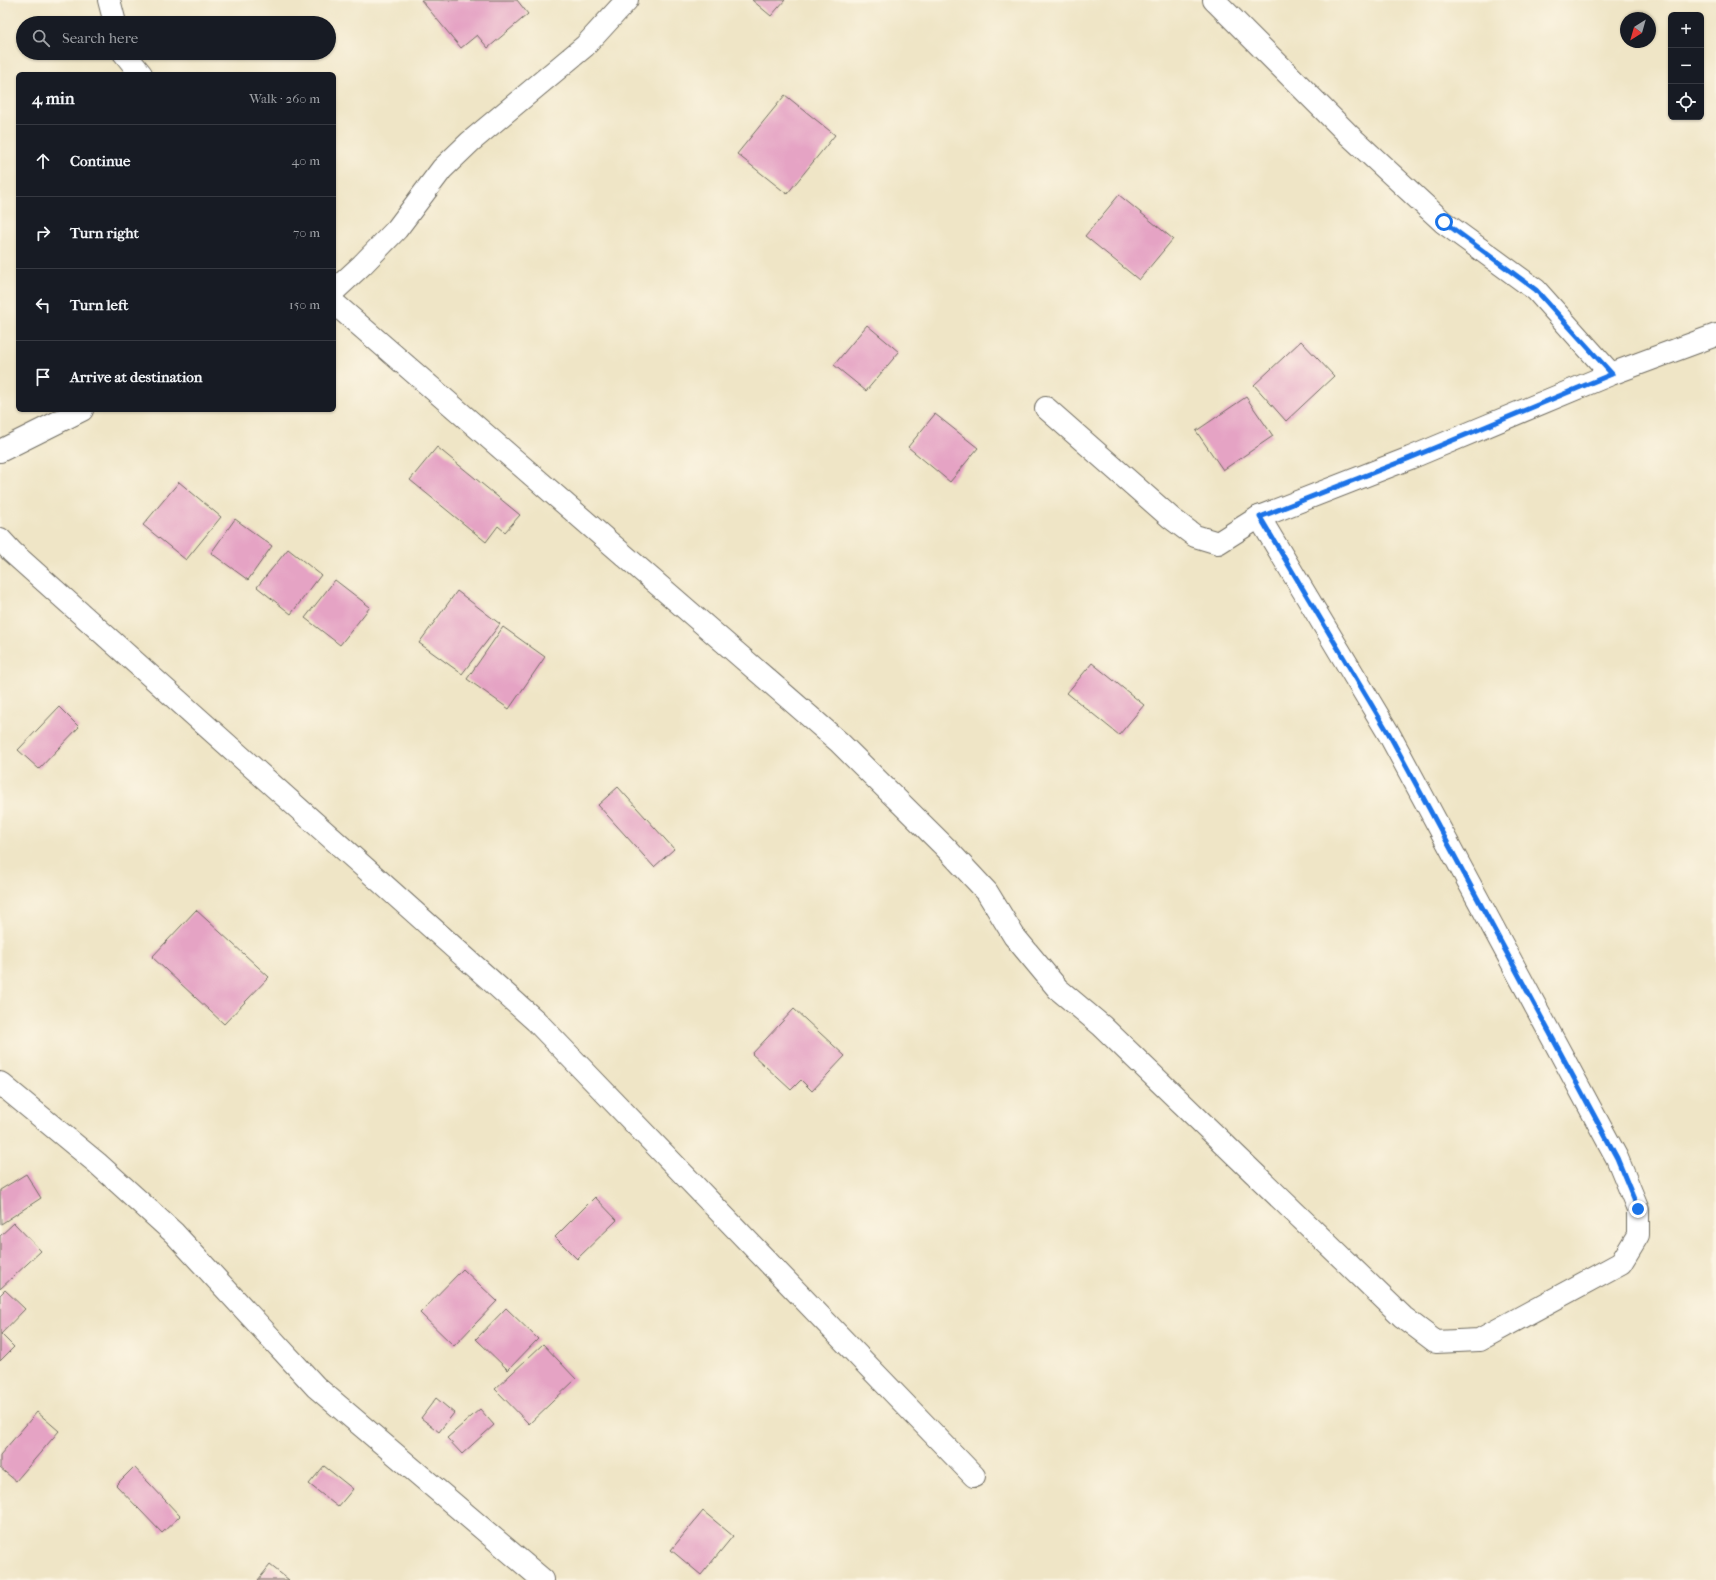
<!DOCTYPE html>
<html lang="en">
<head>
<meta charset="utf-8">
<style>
	body { margin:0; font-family:"IM FELL French Canon",serif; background:#242831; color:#f1f3f6 }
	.controls { position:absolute; right:12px; top:12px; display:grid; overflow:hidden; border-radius:6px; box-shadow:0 1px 3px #0004 }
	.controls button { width:36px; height:36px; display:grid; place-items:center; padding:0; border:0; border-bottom:1px solid #363941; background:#171b24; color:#f1f3f6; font:20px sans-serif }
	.compass { position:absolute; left:1620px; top:12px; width:36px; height:36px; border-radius:50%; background:#171b24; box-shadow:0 1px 3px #0004; rotate:217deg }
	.stop { position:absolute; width:12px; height:12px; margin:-9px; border:3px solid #1a73e8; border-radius:50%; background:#fff }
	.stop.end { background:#1a73e8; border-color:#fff; box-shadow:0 1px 4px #0008 }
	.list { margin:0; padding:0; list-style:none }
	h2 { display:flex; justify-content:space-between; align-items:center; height:52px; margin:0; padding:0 16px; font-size:17px }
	h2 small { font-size:13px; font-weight:400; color:#9ea1a6 }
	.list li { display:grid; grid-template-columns:26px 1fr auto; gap:12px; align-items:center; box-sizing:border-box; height:72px; padding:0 16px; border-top:1px solid #363941 }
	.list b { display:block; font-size:15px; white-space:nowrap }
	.list em { font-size:13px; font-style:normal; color:#9ea1a6 }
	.icon { flex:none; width:22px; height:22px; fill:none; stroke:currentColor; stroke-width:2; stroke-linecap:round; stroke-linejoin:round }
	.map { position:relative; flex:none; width:1716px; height:1580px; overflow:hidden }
	.search { position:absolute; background:#171b24; box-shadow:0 1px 3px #0004; left:16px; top:16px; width:320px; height:44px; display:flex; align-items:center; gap:10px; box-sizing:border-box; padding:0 14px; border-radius:22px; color:#9ea1a6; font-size:15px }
	.panel { position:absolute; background:#171b24; box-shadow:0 1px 3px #0004; left:16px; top:72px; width:320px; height:340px; border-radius:6px }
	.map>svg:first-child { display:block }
</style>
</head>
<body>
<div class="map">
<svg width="1716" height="1580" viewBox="0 0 1716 1580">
	<rect width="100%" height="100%" fill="#fcf5e5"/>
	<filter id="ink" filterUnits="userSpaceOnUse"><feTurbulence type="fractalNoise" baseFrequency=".025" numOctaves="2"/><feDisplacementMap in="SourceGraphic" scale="8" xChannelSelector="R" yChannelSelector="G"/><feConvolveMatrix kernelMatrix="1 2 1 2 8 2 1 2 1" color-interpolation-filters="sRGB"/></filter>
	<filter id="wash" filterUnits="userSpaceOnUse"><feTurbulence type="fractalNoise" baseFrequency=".012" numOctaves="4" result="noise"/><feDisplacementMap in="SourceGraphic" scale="16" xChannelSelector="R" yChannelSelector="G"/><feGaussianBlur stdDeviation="0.9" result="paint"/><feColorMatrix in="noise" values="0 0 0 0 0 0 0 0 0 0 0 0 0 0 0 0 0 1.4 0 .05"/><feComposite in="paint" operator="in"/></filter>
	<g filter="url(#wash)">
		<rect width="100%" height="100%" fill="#efe5c6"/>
		<g id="blocks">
			<g fill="#e5a3c4">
				<polygon points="421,0 517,0 528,14 488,48 477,35 461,48"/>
				<polygon points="752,0 785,0 771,16"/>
				<polygon points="785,95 835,135 787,194 737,154"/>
				<polygon points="1119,195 1173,239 1139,280 1085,236"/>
				<polygon points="867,325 899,352 866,391 834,365"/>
				<polygon points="1301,341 1334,376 1286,421 1254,385"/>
				<polygon points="1246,397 1273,436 1223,470 1196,431"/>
				<polygon points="935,414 978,448 950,482 908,447"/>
				<polygon points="437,447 520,515 505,532 498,526 486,542 410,480"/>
				<polygon points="179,482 221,517 186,560 143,525"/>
				<polygon points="235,519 272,546 248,580 211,553"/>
				<polygon points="288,549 321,575 291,614 257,587"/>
				<polygon points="335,580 370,607 340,645 305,618"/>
				<polygon points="457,591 500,624 462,674 419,643"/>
				<polygon points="503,627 545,657 509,709 467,679"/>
				<polygon points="1092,663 1144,705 1119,735 1067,693"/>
				<polygon points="59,707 79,727 39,769 18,750"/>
				<polygon points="618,787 674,849 654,867 598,805"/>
				<polygon points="196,910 269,977 224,1024 152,957"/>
				<polygon points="794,1009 845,1056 812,1091 801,1080 791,1090 752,1054"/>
				<polygon points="26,1174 41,1198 1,1224 0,1190"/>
				<polygon points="595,1197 617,1220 577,1259 555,1237"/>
				<polygon points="14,1223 41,1251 0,1289 0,1236"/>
				<polygon points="463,1269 497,1301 454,1346 420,1313"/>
				<polygon points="5,1290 25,1309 1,1334 14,1347 0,1361 0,1295"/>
				<polygon points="506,1308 538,1339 508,1370 476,1339"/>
				<polygon points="543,1344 576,1379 529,1424 495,1389"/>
				<polygon points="436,1398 454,1413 439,1432 421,1418"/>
				<polygon points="480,1409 494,1425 462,1454 447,1438"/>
				<polygon points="37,1412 59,1431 16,1481 0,1468 0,1455"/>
				<polygon points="324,1466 353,1489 338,1507 309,1484"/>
				<polygon points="134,1467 180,1516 162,1533 116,1485"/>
				<polygon points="703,1511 733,1536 701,1575 671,1550"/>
				<polygon points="270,1565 289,1580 258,1580"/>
			</g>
		</g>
	</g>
	<g filter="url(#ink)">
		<use href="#blocks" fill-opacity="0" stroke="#706c61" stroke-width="1"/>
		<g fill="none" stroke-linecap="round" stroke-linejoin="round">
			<defs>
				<g id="minor">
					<polyline points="109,0 115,23"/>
					<polyline points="1214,0 1349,135 1443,222 1536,290 1611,374"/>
					<polyline points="124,53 141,74"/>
					<polyline points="334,291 362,265 397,229 442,169 470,142 585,46 627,0"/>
					<polyline points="334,303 839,742 945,847 987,892 1014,936 1058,989 1102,1026 1403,1317 1436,1342 1479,1340 1621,1263 1638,1235 1638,1209 1617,1158 1389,734 1259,517"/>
					<polyline points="1046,408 1171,518 1195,536 1218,543 1259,517 1410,458 1611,374 1716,335"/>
					<polyline points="0,451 82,410"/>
					<polyline points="0,539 12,552 536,1021 974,1476"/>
					<polyline points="0,1083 97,1163 174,1233 316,1387 543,1580"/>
				</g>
			</defs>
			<use href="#minor" stroke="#706c61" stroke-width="24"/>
			<use href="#minor" stroke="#fff" stroke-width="22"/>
		</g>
	</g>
	<g fill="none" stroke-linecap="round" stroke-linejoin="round" filter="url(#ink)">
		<polyline stroke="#1a73e8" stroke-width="5" points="1444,222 1536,290 1612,374 1410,458 1260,517 1389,734 1617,1158 1638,1209"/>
	</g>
</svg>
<div class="controls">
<button>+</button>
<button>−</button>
<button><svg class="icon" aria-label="locate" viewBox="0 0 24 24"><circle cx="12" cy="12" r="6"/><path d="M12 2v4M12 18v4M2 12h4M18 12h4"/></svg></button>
</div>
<svg class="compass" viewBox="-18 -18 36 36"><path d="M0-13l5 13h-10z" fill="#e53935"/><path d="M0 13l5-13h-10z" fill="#9ea1a6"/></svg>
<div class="stop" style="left:1444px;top:222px"></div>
<div class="stop end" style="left:1638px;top:1209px"></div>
<div class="search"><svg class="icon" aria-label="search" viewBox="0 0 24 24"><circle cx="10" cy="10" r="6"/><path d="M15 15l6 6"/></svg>Search here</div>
<section class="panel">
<h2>4 min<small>Walk · 260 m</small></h2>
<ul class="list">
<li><svg class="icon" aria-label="ahead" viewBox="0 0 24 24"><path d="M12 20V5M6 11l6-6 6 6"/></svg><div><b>Continue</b></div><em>40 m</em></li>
<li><svg class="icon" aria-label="right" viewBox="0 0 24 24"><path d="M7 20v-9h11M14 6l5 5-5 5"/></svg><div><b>Turn right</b></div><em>70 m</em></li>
<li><svg class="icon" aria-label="left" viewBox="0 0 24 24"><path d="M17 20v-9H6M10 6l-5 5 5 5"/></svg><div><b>Turn left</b></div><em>150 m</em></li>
<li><svg class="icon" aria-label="arrive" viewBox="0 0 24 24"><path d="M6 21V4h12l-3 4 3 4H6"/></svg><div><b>Arrive at destination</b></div></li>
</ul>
</section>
</div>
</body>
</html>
